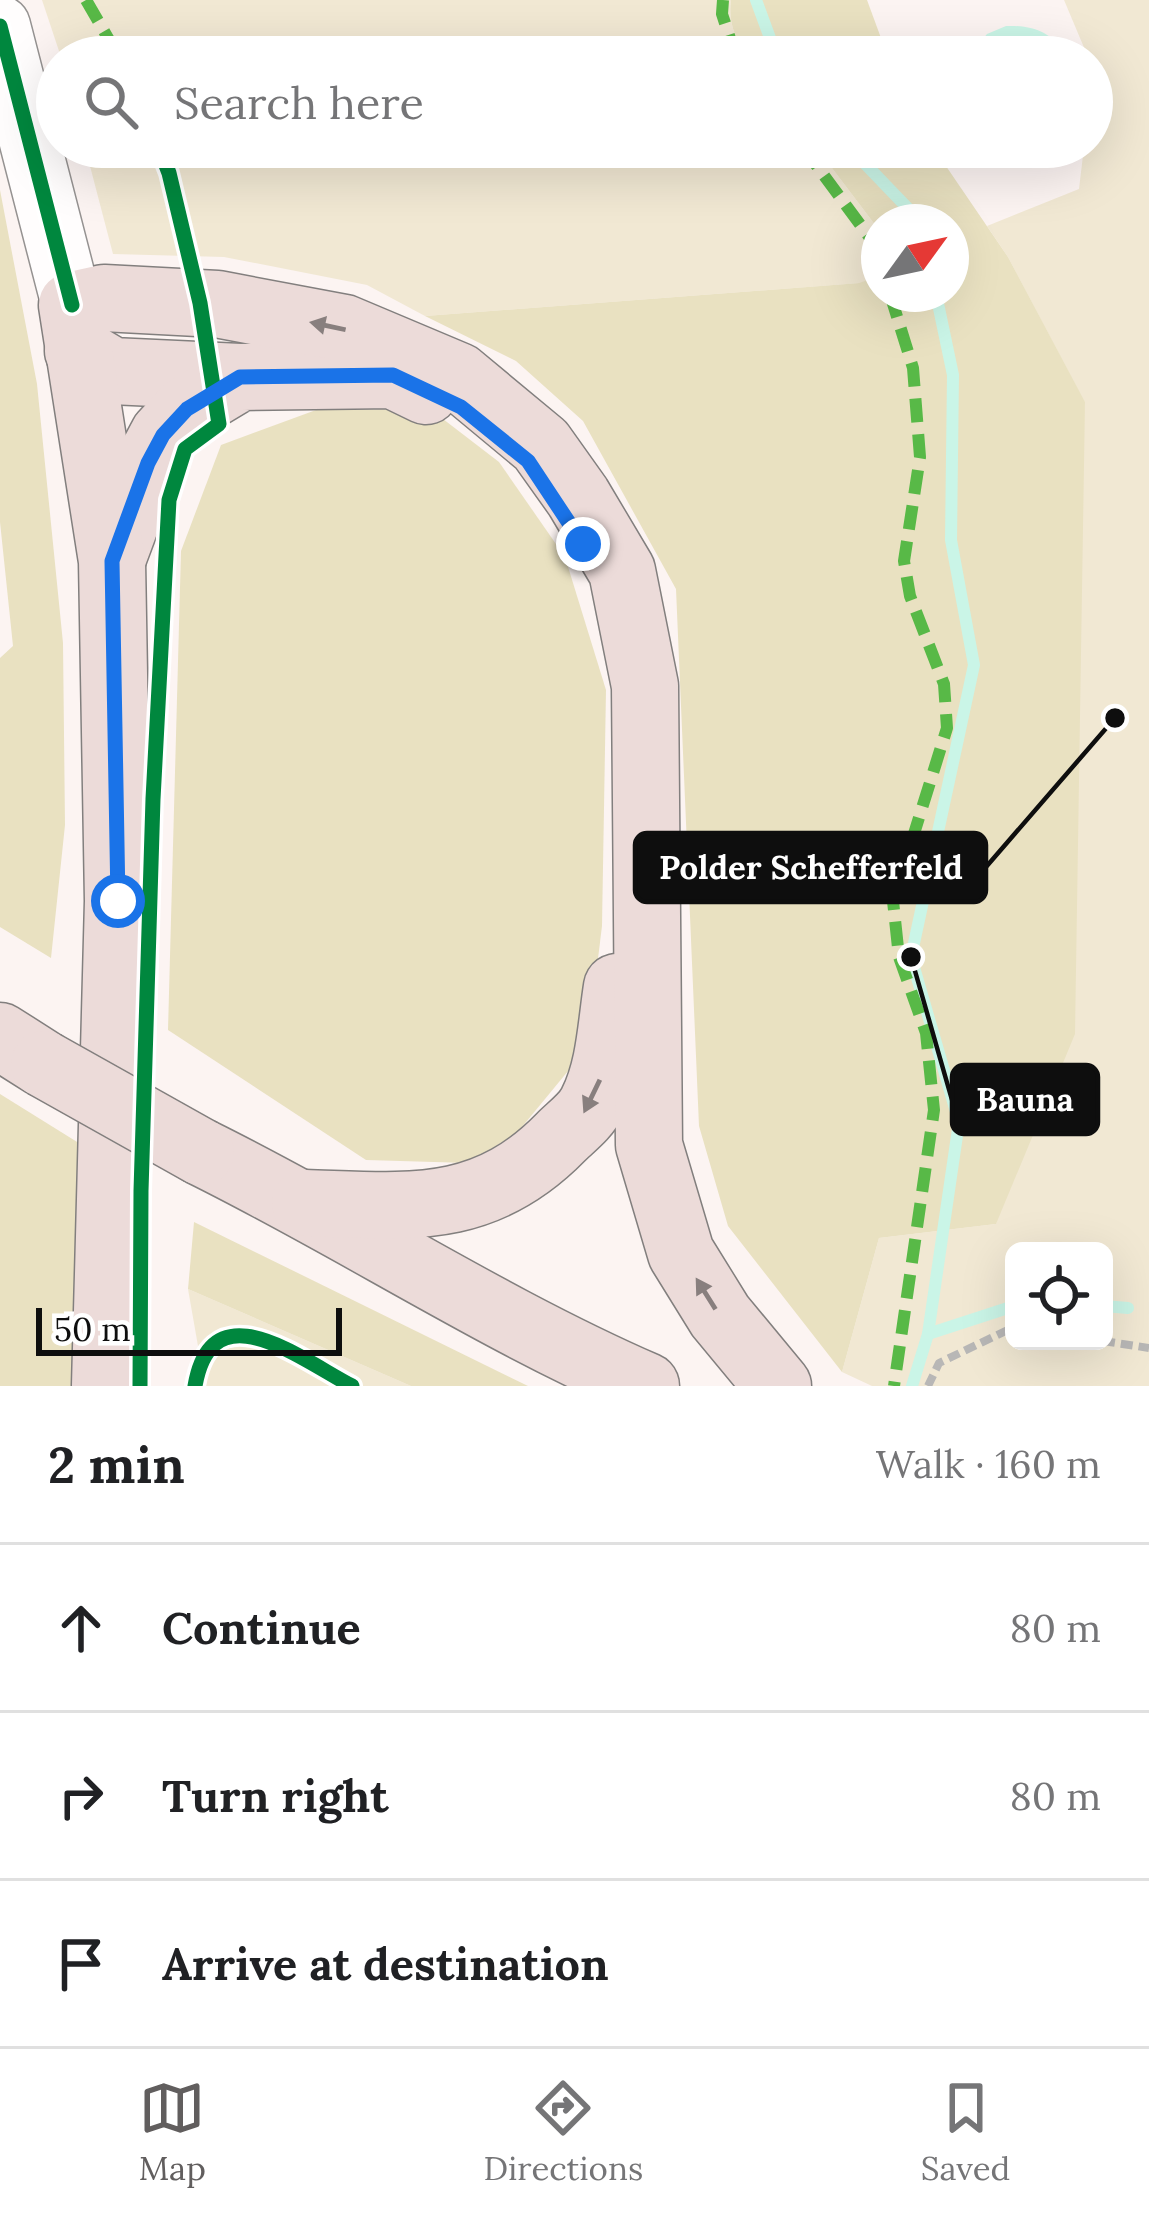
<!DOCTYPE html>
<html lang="en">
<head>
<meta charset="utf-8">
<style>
	body { margin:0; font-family:Lora,serif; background:#f6f6f6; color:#202124 }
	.controls { position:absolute; right:36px; bottom:36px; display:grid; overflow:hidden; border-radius:18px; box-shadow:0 12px 48px #0002 }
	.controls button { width:108px; height:108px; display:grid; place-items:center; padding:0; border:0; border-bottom:3px solid #e0e0e0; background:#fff; color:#202124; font:60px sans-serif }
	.compass { position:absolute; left:861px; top:204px; width:108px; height:108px; border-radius:50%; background:#fff; box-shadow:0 12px 48px #0002; rotate:57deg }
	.scale { position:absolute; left:36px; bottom:30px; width:306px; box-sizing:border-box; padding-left:12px; border:6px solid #0e0e0e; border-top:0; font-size:33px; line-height:42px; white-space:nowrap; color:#0e0e0e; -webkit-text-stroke:9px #fff; paint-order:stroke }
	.stop { position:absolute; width:36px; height:36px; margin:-27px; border:9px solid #1a73e8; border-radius:50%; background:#fff }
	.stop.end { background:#1a73e8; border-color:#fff; box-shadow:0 3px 12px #0008 }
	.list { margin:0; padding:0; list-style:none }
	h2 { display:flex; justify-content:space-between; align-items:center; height:156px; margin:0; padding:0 48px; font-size:51px }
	h2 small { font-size:39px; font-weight:400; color:#757577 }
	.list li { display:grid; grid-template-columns:78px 1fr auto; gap:36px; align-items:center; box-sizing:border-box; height:168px; padding:0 48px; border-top:3px solid #e0e0e0 }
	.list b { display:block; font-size:45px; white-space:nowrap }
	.list em { font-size:39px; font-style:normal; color:#757577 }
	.icon { flex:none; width:66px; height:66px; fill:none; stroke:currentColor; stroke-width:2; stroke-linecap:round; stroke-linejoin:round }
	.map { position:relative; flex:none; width:1149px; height:1386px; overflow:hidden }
	.search { position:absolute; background:#fff; box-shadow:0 12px 48px #0002; left:36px; right:36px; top:36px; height:132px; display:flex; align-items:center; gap:30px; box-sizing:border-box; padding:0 42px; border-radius:66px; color:#757577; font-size:45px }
	.sheet { height:660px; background:#fff }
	nav { display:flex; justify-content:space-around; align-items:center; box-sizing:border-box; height:168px; border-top:3px solid #e0e0e0; background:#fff; font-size:33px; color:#757577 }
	nav a { display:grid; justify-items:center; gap:6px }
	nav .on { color:#615e5e }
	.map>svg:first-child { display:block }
</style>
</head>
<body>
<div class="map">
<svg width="1149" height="1386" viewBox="0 0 1149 1386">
	<rect width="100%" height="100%" fill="#fcf4f2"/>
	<g fill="#f1e8d3" fill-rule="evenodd">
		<path d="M42,0H731C728,22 735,40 748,57H61Z"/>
		<path d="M1064,0H1149V1386H872L842,1372L879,1238L996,1224L1085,403L1008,257L987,226L1079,189L1084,147H1092L1093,69L1092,57H1088ZM1014,1251H1104V1341H1014Z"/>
		<polygon points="85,147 816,147 879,230 879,276 860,283 425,316 367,285 224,257 113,254"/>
		<polygon points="188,1289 411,1386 205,1386"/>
	</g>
	<g fill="#e9e1c1">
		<path d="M731,0H867L888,57H748C735,40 728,22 731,0Z"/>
		<polygon points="816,147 933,147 1008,257 1085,402 1075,1034 996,1224 879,1238 842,1372 728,1226 699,1126 676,589 583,421 516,361 425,316 859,283 879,276 879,294 951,294 951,222 879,222 879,230"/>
		<polygon points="0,190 37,384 63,643 65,825 51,958 0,927 0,658 13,646 0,522"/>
		<polygon points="430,409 499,462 565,557 606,690 602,926 587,1048 517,1133 468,1163 366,1160 168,1030 181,551 221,445 316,410"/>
		<polygon points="0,1094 90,1150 79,1386 0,1386"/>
		<polygon points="194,1222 528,1386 411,1386 188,1289"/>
	</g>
	<path fill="#caf5e7" d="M1006,26C1033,25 1053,32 1067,57H968L987,34Z"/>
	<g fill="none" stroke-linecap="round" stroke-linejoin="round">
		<g stroke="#caf5e7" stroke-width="12">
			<polyline points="756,0 777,57"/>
			<polyline points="849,147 921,222"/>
			<polyline points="1104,1306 1128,1308"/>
			<polyline points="928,1334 1014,1306"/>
			<polyline points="912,1386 928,1334 959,1122 911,957 974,665 951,540 953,375 936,294"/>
		</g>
		<defs>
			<polyline id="minor" points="0,26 72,305"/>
			<g id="major">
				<polyline points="78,351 112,371 240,377"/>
				<polyline points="113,557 148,463 163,435 187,409 240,377 393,375 426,391"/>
				<polyline points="0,1036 44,1064"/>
				<path d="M201,1152C351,1226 492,1319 646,1386"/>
				<path d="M305,1203C408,1206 483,1217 561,1137C571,1127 586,1116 592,1103C610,1068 611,1025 617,987"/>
				<polyline points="105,1386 118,901 112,561 72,305 104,298 217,304 344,328 458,376 541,445 578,497 622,571 645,686 649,1145 681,1253 720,1316 778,1386"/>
			</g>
		</defs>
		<use href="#minor" stroke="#959291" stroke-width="63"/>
		<use href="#major" stroke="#827f7e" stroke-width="69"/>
		<g stroke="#b8b7b6" stroke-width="8" stroke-dasharray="12 6" stroke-linecap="butt">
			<polyline points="1103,1341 1149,1348"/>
			<polyline points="928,1386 939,1363 1014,1327"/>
		</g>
		<use href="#minor" stroke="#fffdfd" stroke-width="60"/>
		<use href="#major" stroke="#ecdbd9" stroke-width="66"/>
		<defs>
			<polyline id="major-bridge" points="44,1064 201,1152"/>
		</defs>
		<use href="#major-bridge" stroke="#827f7e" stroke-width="69" stroke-linecap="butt"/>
		<use href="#major-bridge" stroke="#ecdbd9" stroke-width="66"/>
		<g stroke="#58b947" stroke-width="12" stroke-dasharray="24 12" stroke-linecap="butt">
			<polyline points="86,0 119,57"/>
			<polyline points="723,0 722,14 736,57"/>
			<polyline points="803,147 873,242 879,260"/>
			<polyline points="890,294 913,368 920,457 904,561 910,596 944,684 947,728 893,901 899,957 926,1033 934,1110 894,1386"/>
		</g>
		<defs>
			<g id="cycleway">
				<polyline points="0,26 72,305"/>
				<polyline points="140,1386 141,1191 153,799 169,500 185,449 219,424 200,303 169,173 159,147"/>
				<path d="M195,1386C212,1288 300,1359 352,1386"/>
			</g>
		</defs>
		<use href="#cycleway" stroke="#fff" stroke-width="22"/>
		<use href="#cycleway" stroke="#00873e" stroke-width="15"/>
	</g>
	<defs><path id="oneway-solid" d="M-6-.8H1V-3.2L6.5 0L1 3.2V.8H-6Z" transform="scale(3)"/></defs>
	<g fill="#887f7e">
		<use href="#oneway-solid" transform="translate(328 326) rotate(-168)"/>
		<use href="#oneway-solid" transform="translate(592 1096) rotate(116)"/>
		<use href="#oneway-solid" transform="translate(706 1294) rotate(-122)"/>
	</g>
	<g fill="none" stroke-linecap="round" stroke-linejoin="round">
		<polyline stroke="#1a73e8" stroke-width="15" points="118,901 112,561 148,463 163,435 187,409 240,377 393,375 461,407 528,461 583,544"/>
	</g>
	<path fill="none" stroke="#0e0e0e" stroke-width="4.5" d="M1115 718L986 867M911 957L952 1100"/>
	<g fill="#0e0e0e" stroke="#fff" stroke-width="4.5">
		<circle cx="1115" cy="718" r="12"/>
		<circle cx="911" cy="957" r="12"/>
	</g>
	<g fill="#0e0e0e" stroke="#0e0e0e" stroke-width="4.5">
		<rect x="635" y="833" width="351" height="69" rx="12"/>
		<rect x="952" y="1065" width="146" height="69" rx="12"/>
	</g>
	<g font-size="33" text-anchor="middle" font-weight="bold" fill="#fff">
		<text x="811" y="879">Polder Schefferfeld</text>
		<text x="1025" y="1111">Bauna</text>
	</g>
</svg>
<div class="controls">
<button><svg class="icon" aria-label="locate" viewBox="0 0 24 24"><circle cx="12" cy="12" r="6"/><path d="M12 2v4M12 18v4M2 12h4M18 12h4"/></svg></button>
</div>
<svg class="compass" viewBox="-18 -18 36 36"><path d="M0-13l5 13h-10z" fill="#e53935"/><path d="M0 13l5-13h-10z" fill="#757577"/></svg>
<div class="scale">50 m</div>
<div class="stop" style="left:118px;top:901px"></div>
<div class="stop end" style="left:583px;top:544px"></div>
<div class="search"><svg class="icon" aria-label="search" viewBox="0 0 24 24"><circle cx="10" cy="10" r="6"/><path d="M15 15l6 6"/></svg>Search here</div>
</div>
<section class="sheet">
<h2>2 min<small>Walk · 160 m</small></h2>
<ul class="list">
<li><svg class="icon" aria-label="ahead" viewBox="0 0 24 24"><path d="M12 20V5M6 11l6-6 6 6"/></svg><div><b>Continue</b></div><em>80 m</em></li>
<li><svg class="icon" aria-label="right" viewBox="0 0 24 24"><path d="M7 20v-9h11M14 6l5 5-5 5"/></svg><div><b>Turn right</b></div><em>80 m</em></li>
<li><svg class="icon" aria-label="arrive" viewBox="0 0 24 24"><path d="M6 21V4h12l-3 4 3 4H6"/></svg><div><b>Arrive at destination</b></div></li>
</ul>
</section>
<nav>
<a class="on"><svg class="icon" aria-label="map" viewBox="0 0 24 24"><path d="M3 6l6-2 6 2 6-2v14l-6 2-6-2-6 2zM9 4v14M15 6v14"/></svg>Map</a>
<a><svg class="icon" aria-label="directions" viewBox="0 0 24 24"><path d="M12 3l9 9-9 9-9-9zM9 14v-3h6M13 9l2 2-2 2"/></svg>Directions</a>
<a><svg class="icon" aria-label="saved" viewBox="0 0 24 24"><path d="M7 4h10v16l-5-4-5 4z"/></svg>Saved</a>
</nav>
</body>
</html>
